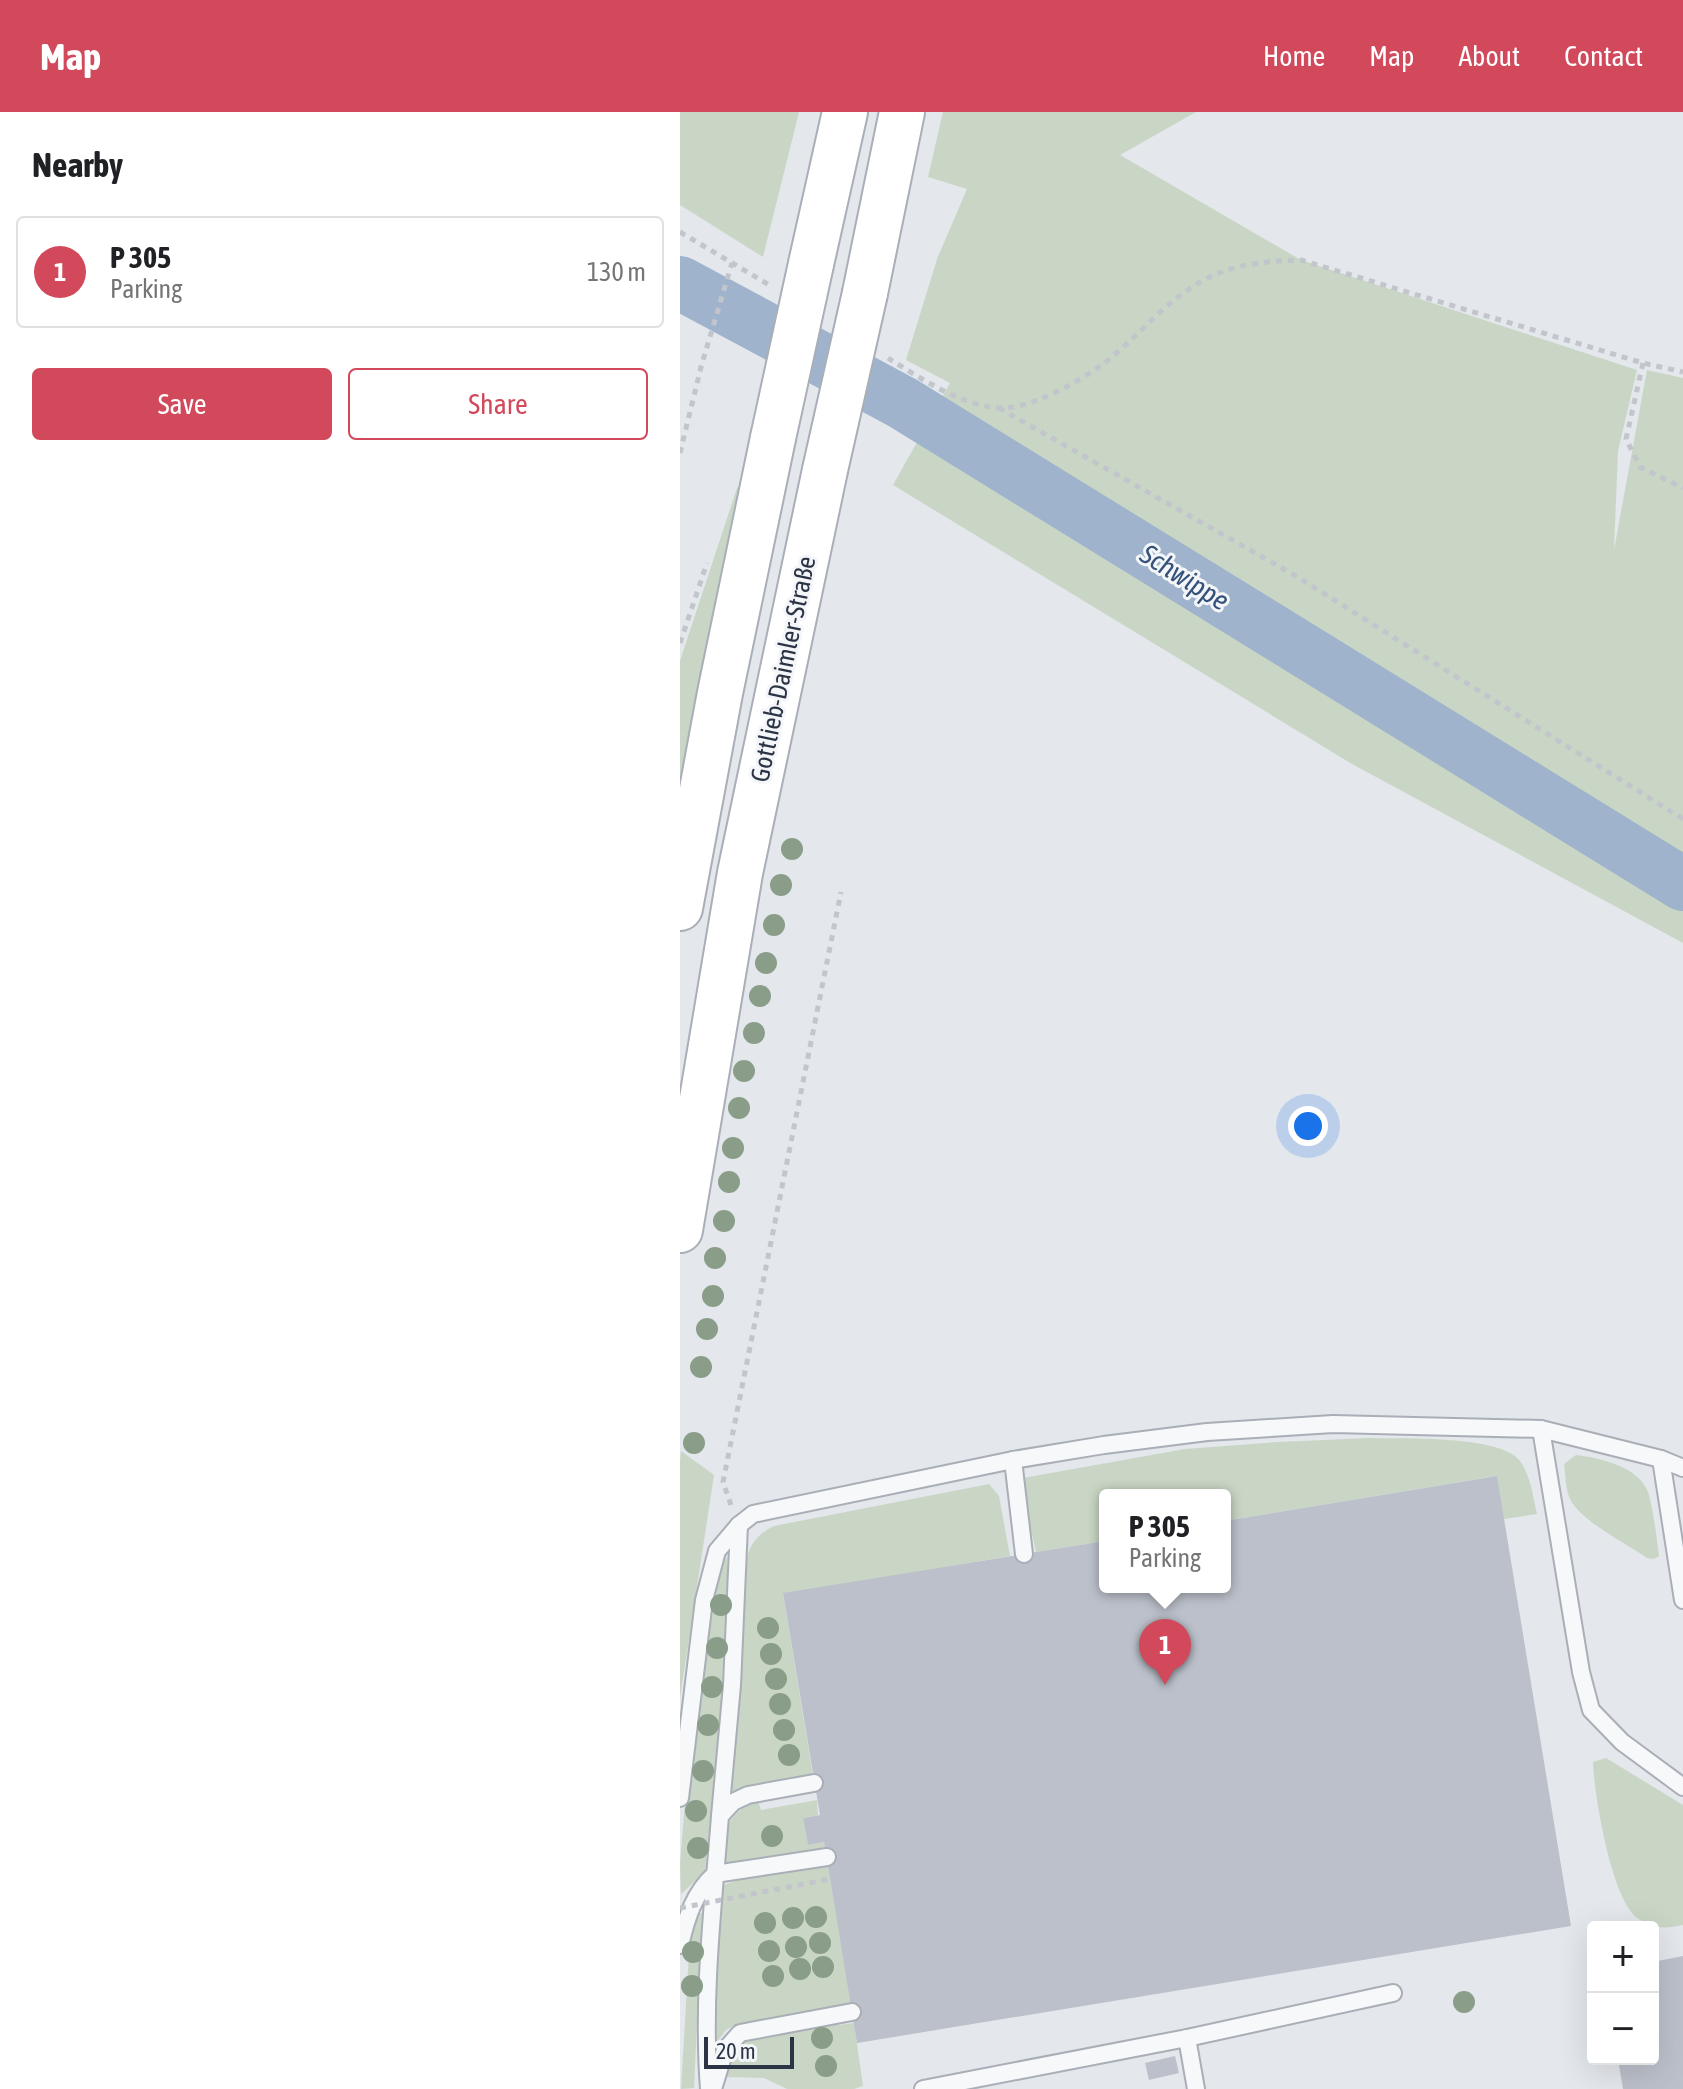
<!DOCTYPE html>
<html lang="en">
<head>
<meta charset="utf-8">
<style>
	body { margin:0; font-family:"Asap Condensed",sans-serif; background:#f2f2f2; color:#202124 }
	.controls { position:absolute; right:24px; bottom:24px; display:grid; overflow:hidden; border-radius:8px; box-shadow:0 8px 32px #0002 }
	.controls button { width:72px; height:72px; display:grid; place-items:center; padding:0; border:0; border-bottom:2px solid #e0e0e0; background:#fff; color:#202124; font:40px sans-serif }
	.scale { position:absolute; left:24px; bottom:20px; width:90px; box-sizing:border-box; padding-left:8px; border:4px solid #2b3445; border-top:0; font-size:22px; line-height:28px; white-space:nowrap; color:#2b3445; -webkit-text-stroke:6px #f4f6f9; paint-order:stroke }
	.you { position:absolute; left:628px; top:1014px; width:28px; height:28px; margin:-20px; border:6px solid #fff; border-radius:50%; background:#1a73e8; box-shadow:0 0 0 12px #1a73e833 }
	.badge { display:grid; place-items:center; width:52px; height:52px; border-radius:50%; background:#d1495b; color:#fff; font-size:26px; font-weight:700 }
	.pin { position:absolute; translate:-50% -66px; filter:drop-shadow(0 2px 4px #0008) }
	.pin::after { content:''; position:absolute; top:42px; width:28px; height:24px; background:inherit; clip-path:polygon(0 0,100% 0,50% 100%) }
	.popup { position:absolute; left:419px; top:1377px; width:132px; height:104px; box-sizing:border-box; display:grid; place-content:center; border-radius:8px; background:#fff; filter:drop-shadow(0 2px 6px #0005); font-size:26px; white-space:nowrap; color:#757577 }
	.popup b { font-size:30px; color:#202124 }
	.popup::after { content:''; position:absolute; left:50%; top:100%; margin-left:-16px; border:16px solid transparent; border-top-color:#fff }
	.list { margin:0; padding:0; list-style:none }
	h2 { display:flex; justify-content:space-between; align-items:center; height:104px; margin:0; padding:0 32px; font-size:34px }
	h2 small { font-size:26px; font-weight:400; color:#757577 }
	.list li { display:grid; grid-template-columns:52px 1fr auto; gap:24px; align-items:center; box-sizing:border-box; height:112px; margin:0 16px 16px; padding:0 16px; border:2px solid #e0e0e0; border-radius:8px }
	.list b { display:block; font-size:30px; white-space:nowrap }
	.list p { margin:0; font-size:26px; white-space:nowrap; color:#757577 }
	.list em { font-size:26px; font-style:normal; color:#757577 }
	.actions { display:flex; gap:16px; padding:24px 32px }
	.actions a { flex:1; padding:18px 0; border:2px solid #d1495b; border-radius:8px; text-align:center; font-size:28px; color:#d1495b }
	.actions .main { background:#d1495b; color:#fff }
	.map { position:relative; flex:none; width:1003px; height:1977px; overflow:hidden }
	header { display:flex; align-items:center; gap:48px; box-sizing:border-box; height:112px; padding:0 40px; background:#d1495b; color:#fff }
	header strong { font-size:38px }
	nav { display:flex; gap:44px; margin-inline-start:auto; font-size:28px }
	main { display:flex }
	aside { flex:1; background:#fff }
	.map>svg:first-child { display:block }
</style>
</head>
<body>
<header>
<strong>Map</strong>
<nav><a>Home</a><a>Map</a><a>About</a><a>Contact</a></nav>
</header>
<main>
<aside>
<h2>Nearby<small></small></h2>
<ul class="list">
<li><span class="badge">1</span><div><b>P 305</b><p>Parking</p></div><em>130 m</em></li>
</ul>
<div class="actions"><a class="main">Save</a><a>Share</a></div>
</aside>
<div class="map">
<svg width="1003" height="1977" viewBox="0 0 1003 1977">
	<rect width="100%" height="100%" fill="#e4e7ec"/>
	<g fill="#c9d6c5">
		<polygon points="0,0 119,0 83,145 0,93"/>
		<polygon points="263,0 516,0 440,43 621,148 957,258 938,339 934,438 967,258 1003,266 1003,831 672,652 213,373 270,271 226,248 257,147 287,77 248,65"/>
		<polygon points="64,370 49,426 0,678 0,549 57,376"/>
		<path d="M690,1326C723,1327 821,1323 840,1349C851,1364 853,1385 857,1402L824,1407L816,1364L545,1409V1383H425V1429L356,1440L341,1372L343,1366L505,1337L598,1330Z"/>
		<polygon points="1,1339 34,1363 0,1586 0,1349"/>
		<path d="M896,1343C920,1346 958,1354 968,1380C973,1395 977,1428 979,1444L974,1447L967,1446C947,1432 903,1410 891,1389C885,1378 886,1365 884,1352Z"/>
		<path d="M309,1372L319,1384L330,1444L103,1482L133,1664L48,1682L64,1461C67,1438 73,1424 94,1414Z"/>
		<polygon points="47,1445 47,1503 41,1594 25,1760 1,1782 0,1752 5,1690 28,1505 42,1453"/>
		<path d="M926,1646L1003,1693V1813C984,1817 972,1817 956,1805C931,1785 914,1682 913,1650Z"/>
		<path d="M137,1688L138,1703L123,1706L128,1733L144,1730L145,1737L42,1753C44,1721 43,1702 78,1689L81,1698Z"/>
		<polygon points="148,1754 171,1892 57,1912 46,1918 34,1934 31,1912 40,1774 65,1766"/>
		<polygon points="22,1801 14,1976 1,1977 10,1825 13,1803"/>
		<polygon points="155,1911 159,1913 174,1911 183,1974 174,1977 107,1977 84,1966 45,1965 53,1937 68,1927"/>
	</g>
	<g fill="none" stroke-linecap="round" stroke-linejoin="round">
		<polyline stroke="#9fb4cc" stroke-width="54" points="0,171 223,291 1003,772"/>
	</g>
	<g fill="#bbc0ca">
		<polygon points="817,1364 891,1814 177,1931 144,1730 128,1733 123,1706 140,1703 103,1481 425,1429 425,1475 545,1475 545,1409"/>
		<polygon points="1003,1844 1003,1977 943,1977 938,1947 973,1947 973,1850"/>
		<polygon points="495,1944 499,1961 469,1968 465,1951"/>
	</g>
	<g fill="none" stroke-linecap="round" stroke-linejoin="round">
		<defs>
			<g id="lane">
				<polyline points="861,1317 901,1560 911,1598 942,1630 1003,1675"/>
				<polyline points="981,1347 1003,1488"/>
				<polyline points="333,1348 344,1442"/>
				<polyline points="0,1686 24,1488 37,1439 59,1413 73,1402 333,1348 424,1333 527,1320 653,1312 861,1317 981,1347 1003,1356"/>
				<polyline points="40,1704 52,1573 59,1413"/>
				<path d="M0,1833C7,1805 13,1782 35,1762L147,1745"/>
				<polyline points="507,1926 516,1977"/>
				<path d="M29,1977C22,1886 33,1795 40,1704L53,1690L68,1683L134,1671"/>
				<polyline points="33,1977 45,1938 60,1921 172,1900"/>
				<polyline points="243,1977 507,1926 713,1881"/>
			</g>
			<g id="secondary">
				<polyline points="131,152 165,0"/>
				<polyline points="185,181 222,0"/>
				<polyline points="0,796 40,581 93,326"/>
				<polyline points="0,1118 60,761 145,358"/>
			</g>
		</defs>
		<use href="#lane" stroke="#a9aeb7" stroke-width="20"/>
		<use href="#secondary" stroke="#a9aeb7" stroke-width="48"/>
		<g stroke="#c2c5cb" stroke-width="5" stroke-dasharray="6 6" stroke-linecap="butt">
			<polyline points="0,120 91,174"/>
			<path d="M208,246C240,266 280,293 318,296C332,297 347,292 360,287C381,279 405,265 423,252C461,223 487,185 532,164C560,151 591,149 621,148L963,251L1003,260"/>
			<polyline points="963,251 946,327 960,355 1003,376"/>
			<polyline points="319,296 616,464 1003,707"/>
			<polyline points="0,341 21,255 52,151"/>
			<polyline points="0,531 27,451"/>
			<polyline points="51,1393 43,1370 161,780"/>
		</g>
		<use href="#lane" stroke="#f7f8fa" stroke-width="16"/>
		<use href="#secondary" stroke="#fff" stroke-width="44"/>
		<defs>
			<g id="secondary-bridge">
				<polyline points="93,326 131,152"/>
				<polyline points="145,358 185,181"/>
			</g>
		</defs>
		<use href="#secondary-bridge" stroke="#a9aeb7" stroke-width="48" stroke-linecap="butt"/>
		<polyline stroke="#c2c5cb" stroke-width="5" stroke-dasharray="6 6" stroke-linecap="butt" points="0,1796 150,1767"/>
		<use href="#secondary-bridge" stroke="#fff" stroke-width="44"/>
	</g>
	<g fill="#899d89">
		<circle cx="112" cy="737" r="11"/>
		<circle cx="101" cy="773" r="11"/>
		<circle cx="94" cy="813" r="11"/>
		<circle cx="86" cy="851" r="11"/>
		<circle cx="80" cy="884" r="11"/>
		<circle cx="74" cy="921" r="11"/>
		<circle cx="64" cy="959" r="11"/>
		<circle cx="59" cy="996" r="11"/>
		<circle cx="53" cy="1036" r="11"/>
		<circle cx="49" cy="1070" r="11"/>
		<circle cx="44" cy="1109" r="11"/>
		<circle cx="35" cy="1146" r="11"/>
		<circle cx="33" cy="1184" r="11"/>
		<circle cx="27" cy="1217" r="11"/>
		<circle cx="21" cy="1255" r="11"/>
		<circle cx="14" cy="1331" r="11"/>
		<circle cx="41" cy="1493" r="11"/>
		<circle cx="88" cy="1516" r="11"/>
		<circle cx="37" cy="1536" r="11"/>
		<circle cx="91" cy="1542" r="11"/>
		<circle cx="96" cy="1567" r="11"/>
		<circle cx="32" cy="1575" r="11"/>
		<circle cx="100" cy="1592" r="11"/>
		<circle cx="28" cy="1613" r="11"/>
		<circle cx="104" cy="1618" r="11"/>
		<circle cx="109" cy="1643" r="11"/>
		<circle cx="23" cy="1659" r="11"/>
		<circle cx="16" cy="1699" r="11"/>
		<circle cx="92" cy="1724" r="11"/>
		<circle cx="18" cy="1736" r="11"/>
		<circle cx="136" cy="1805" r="11"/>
		<circle cx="113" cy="1806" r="11"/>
		<circle cx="85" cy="1811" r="11"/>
		<circle cx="140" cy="1831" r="11"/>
		<circle cx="116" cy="1835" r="11"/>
		<circle cx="89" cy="1839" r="11"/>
		<circle cx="13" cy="1840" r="11"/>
		<circle cx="143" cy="1855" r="11"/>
		<circle cx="120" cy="1857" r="11"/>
		<circle cx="93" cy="1864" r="11"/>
		<circle cx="12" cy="1874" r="11"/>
		<circle cx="784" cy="1890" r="11"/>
		<circle cx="142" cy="1926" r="11"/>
		<circle cx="146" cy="1954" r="11"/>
	</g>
	<g text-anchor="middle" stroke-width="6" stroke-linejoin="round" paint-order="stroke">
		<g font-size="26" fill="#2b3445" stroke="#f4f6f9">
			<text transform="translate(103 557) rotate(-78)" y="9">Gottlieb-Daimler-Straße</text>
		</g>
		<g font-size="28" font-style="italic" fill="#34527a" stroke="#f4f6f9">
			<text transform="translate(505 465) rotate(32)" y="10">Schwippe</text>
		</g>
	</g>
</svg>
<div class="controls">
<button>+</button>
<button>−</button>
</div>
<div class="scale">20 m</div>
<div class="you"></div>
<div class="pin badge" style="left:485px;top:1573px">1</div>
<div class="popup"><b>P 305</b>Parking</div>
</div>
</main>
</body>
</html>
